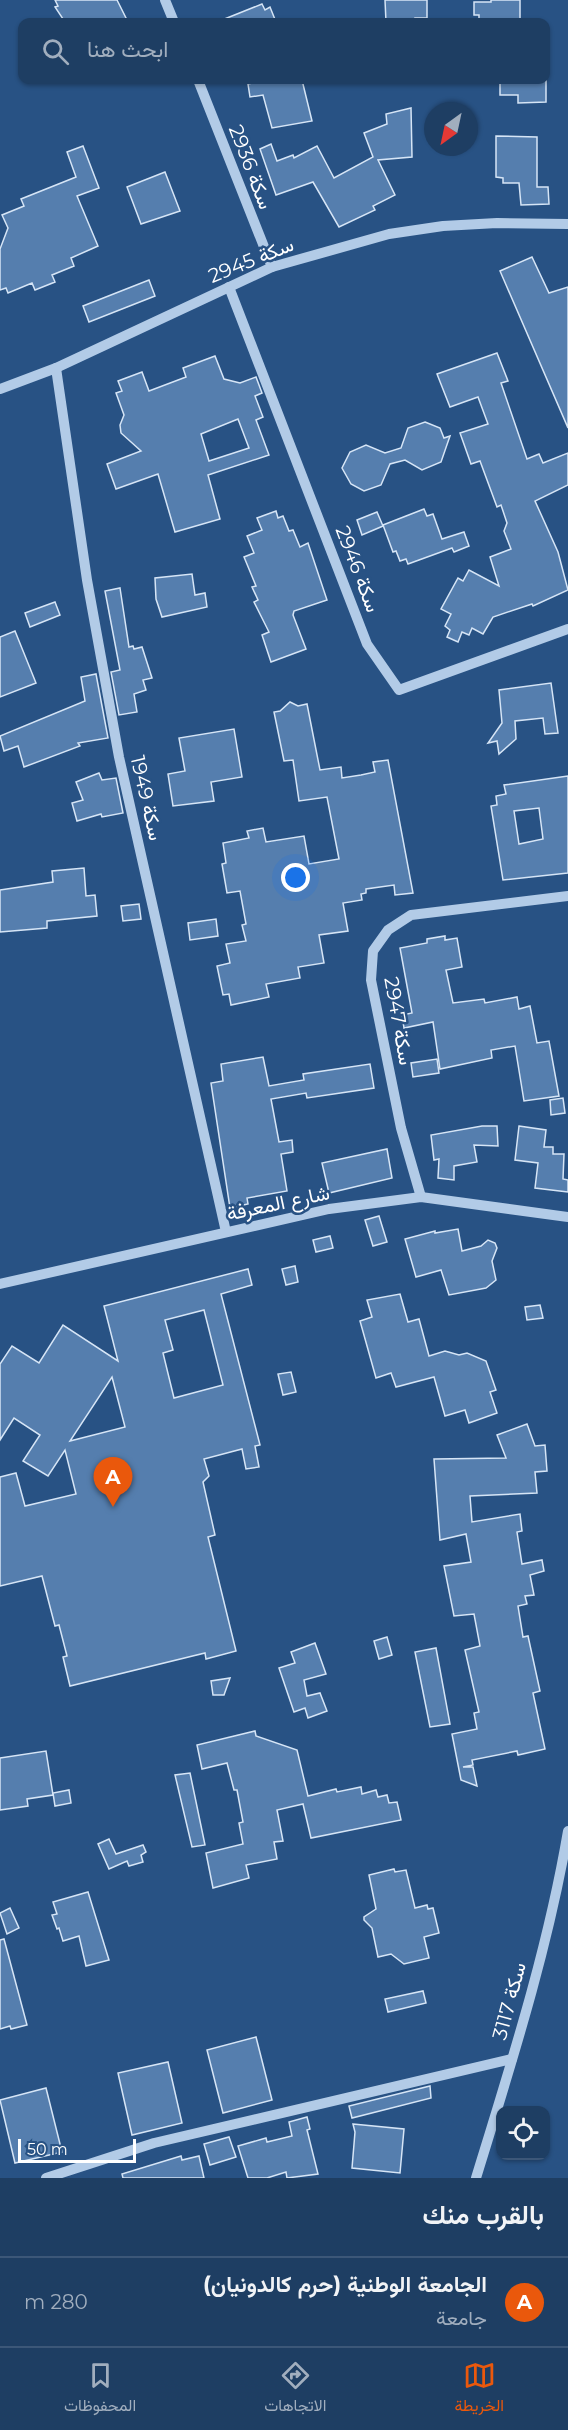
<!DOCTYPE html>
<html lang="ar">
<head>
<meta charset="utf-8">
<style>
	body { margin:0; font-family:Montserrat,Vazirmatn,sans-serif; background:#264569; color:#f1f3f6; direction:rtl }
	.controls { position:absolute; right:18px; bottom:18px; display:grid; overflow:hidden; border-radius:12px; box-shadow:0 2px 4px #0004 }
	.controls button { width:54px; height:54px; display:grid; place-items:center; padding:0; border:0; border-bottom:2px solid #3c5778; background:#1e3e63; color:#f1f3f6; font:30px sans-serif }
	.compass { position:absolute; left:424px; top:102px; width:54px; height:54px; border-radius:50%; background:#1e3e63; box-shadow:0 2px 4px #0004; rotate:213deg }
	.scale { position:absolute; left:18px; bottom:15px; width:118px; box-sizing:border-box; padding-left:6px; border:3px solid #fff; border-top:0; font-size:16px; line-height:21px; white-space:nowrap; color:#fff; -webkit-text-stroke:4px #285284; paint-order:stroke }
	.you { position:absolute; left:296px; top:878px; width:21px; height:21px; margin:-15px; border:4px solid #fff; border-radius:50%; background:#1a73e8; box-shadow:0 0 0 9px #1a73e833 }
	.badge { display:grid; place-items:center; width:39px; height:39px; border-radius:50%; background:#ea580c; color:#fff; font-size:20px; font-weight:700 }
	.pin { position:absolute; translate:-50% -50px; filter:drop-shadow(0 2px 3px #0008) }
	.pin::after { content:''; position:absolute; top:32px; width:21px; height:18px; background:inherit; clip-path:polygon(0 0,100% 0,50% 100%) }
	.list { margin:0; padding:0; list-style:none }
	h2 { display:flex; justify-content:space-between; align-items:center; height:78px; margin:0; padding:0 24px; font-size:26px }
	h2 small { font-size:20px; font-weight:400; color:#a1aebe }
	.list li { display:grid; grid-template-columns:39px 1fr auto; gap:18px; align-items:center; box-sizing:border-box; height:90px; padding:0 24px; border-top:2px solid #3c5778 }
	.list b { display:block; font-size:22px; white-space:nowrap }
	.list p { margin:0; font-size:20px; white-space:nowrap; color:#a1aebe }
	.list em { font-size:20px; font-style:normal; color:#a1aebe }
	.icon { flex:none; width:33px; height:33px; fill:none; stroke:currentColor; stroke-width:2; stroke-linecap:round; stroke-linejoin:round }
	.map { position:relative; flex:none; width:568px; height:2178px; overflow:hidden; direction:ltr }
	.search { position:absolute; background:#1e3e63; box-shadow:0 2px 4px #0004; left:18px; right:18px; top:18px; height:66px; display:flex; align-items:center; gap:15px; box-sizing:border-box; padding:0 21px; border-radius:12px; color:#a1aebe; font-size:22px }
	.sheet { height:168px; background:#1e3e63 }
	nav { display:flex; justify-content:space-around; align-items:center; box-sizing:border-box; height:84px; border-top:2px solid #3c5778; background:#1e3e63; font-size:16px; color:#a1aebe }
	nav a { display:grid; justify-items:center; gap:3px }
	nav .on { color:#ea580c }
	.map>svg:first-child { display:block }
</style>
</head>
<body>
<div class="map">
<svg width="568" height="2178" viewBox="0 0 568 2178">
	<rect width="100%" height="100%" fill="#285284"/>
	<g fill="#557eae" stroke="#d6e5f6" stroke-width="1.5" fill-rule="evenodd">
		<polygon points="55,0 117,0 128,22 65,22 55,7 58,6"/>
		<polygon points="385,0 427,0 427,18 415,18 415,22 386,22"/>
		<polygon points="491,0 520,0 520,22 479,22 479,15 474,15 474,2 491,2"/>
		<polygon points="262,4 265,10 270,7 276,22 217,22"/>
		<polygon points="266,80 302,80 312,121 272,128 263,95 250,97 248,84"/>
		<polygon points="518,80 546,80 546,102 518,103 518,95 500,95 500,83 518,83"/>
		<polygon points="411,108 412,157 378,160 395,195 373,206 375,210 339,227 313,182 276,195 260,149 271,144 277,161 293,155 294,158 317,146 334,178 373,157 364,133 387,124 386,114"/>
		<polygon points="496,136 537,137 537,187 548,187 549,204 521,205 519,183 503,183 503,178 496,177"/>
		<polygon points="83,146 99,188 77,196 98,246 71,258 74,266 52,275 55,282 35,290 32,283 8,293 6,288 0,290 0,249 8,228 2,215 24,206 21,199 76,177 67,152"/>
		<polygon points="165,172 180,211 141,224 127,187"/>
		<polygon points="532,257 549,293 568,287 568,428 500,271"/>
		<polygon points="149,280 155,296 89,322 83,306"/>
		<polygon points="497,353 508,381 501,383 527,459 539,454 543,463 568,453 568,485 535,501 558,552 568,590 533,606 532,604 493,617 483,634 472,628 469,635 462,632 458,642 447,637 450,630 445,626 451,614 441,609 458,578 463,581 469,570 499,586 490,557 511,549 504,531 507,523 501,505 497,507 480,461 471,464 460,433 488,424 478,397 450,407 437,374"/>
		<path d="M215,356L224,379L240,383L256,377L262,393L255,396L263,417L256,420L269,455L208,475L220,519L175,532L158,474L116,489L107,464L141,451L121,433L120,425L124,415L116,393L122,391L118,381L142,372L149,391L186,377L183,368ZM238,419L249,448L209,461L201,434Z"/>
		<polygon points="425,422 440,428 444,438 450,436 441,462 422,470 405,460 390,464 381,485 364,491 351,484 342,468 350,452 366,445 385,453 401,448 408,428"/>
		<polygon points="424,509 427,516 433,514 442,539 464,532 469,546 454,552 452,548 408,564 406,559 400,561 396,551 393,552 383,525"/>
		<polygon points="276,511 278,518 283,516 289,531 293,530 300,547 308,543 327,600 294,611 293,615 306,649 271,662 262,635 269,632 254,602 258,600 252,587 256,586 244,557 254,553 247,536 262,530 257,518"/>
		<polygon points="377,512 383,526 362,535 357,520"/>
		<polygon points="192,574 195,595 205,593 207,607 162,617 156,599 155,578"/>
		<polygon points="120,588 129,647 133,646 134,649 142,647 152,678 143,680 146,690 134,694 137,712 119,715 111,672 120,670 105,591"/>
		<polygon points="55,602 60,615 30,627 25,613"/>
		<polygon points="15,631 36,683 0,697 0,637"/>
		<polygon points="96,674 108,738 78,743 80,746 24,767 18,746 4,751 0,736 85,701 81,677"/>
		<polygon points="551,683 558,733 545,734 543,718 515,721 516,739 499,754 497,741 488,743 502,723 499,690"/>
		<polygon points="290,702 298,706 307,704 320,770 341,767 342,778 361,775 375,772 373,762 388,760 413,893 395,895 394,885 366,889 366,893 361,894 362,900 343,903 348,931 319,935 324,963 298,967 300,978 266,984 269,997 231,1005 229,994 223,995 217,966 230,963 226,944 246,941 242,925 246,924 240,891 227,893 222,864 226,863 223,843 249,838 247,831 263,828 266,842 304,836 309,864 339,859 327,797 299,801 293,760 284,761 274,712 280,711"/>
		<polygon points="234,729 242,777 211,782 214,801 173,806 168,774 185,771 179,738"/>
		<polygon points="99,773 102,780 116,778 123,813 102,817 101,814 77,821 72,803 83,800 76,782"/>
		<path d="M568,776V873L503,880L491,806L497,805L496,796L506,794L504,785ZM539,808L543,839L519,844L514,811Z"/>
		<polygon points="84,868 86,896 95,895 97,916 47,921 47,928 0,932 0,890 53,882 52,871"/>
		<polygon points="139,904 141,919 123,921 121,906"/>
		<polygon points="216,919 218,936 190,940 188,923"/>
		<polygon points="445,936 445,940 457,938 462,967 446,970 453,1003 484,999 485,1003 517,997 519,1009 530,1006 537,1043 549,1041 559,1096 524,1101 515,1046 491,1050 492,1058 440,1069 433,1022 404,1028 402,1015 412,1013 400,948 427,943 427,939"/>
		<polygon points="263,1057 269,1086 304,1080 303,1074 370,1064 374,1088 307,1098 306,1093 271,1099 279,1142 292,1140 293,1152 281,1154 287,1191 247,1198 248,1204 230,1208 211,1083 223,1081 221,1064"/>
		<polygon points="437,1059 439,1073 413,1077 411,1063"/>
		<polygon points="563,1098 565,1113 551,1115 550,1100"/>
		<polygon points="482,1126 497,1126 498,1146 474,1145 477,1162 454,1166 454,1180 438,1178 439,1159 434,1160 431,1135"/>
		<polygon points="519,1126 546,1130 544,1147 553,1147 553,1154 564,1154 563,1179 568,1180 568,1192 535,1188 538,1163 515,1160"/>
		<polygon points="387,1149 392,1178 329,1193 322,1163"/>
		<polygon points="379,1216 387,1242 373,1246 365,1220"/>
		<polygon points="458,1229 462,1251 481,1246 488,1240 495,1243 497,1248 492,1261 496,1280 486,1288 449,1295 441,1270 416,1277 405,1239 435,1231 435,1233"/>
		<polygon points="330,1236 333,1248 316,1252 313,1240"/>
		<polygon points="295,1266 298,1282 286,1285 282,1269"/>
		<path d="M248,1269L252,1285L221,1294L260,1445L255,1446L259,1467L246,1469L242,1449L204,1459L209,1476L203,1482L215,1535L208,1537L236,1651L206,1659L205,1653L70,1686L63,1657L67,1656L59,1625L55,1626L42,1576L0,1586V1477L16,1473L25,1506L76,1494L65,1450L48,1476L23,1461L40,1435L14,1418L0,1440V1364L12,1346L39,1363L63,1325L118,1361L104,1306ZM204,1310L223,1385L174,1398L163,1353L173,1350L165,1320ZM112,1377L125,1427L70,1441Z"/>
		<polygon points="400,1294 408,1322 419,1319 429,1356 445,1351 459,1355 467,1353 486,1361 496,1390 490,1392 497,1413 469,1423 465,1410 445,1416 434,1377 396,1387 391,1373 376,1378 360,1321 372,1317 367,1300"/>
		<polygon points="540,1305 543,1318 527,1320 525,1307"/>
		<polygon points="291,1372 296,1392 283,1395 278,1374"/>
		<polygon points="527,1424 535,1446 545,1445 547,1471 535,1472 537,1493 470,1496 472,1522 520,1514 522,1531 517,1532 522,1564 542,1560 544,1571 530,1575 534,1595 525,1596 527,1604 518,1606 523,1637 528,1636 540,1691 533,1693 545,1749 518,1755 517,1751 472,1760 473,1765 463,1767 473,1767 477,1786 461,1780 452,1734 477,1729 474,1713 479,1712 465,1650 480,1646 474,1614 454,1616 444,1566 471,1562 466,1534 440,1540 434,1459 506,1458 497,1435"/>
		<polygon points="387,1637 392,1655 379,1659 374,1641"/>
		<polygon points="315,1643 326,1674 304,1680 307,1696 320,1693 327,1711 308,1718 305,1708 294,1712 279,1668 295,1663 291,1652"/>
		<polygon points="436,1648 450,1724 430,1727 415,1652"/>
		<polygon points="230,1678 224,1695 213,1695 211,1681"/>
		<polygon points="255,1731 256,1736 297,1750 308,1796 336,1789 337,1792 361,1787 362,1794 376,1790 378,1797 387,1795 389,1803 397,1802 401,1820 311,1838 303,1804 277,1810 283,1841 274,1842 277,1859 246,1865 249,1878 213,1888 206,1853 243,1844 239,1823 243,1822 237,1790 234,1790 227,1763 202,1769 197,1745"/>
		<polygon points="46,1751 53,1795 27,1799 28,1806 0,1810 0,1758"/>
		<polygon points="190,1773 205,1845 192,1847 175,1775"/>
		<polygon points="69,1790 71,1803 55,1806 53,1793"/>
		<polygon points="109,1839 116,1854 143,1845 146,1852 141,1855 143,1862 129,1866 127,1861 109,1869 98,1844"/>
		<polygon points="394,1869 395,1872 406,1870 415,1908 427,1905 428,1909 433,1908 439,1933 424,1937 429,1958 404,1964 391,1954 378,1957 372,1928 364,1920 364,1917 376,1909 369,1875"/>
		<polygon points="88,1892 109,1960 86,1966 79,1936 63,1941 59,1928 57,1929 52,1915 57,1914 53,1902"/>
		<polygon points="10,1908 19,1928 7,1934 0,1913"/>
		<polygon points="4,1939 27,2025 11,2029 10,2026 0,2029 0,1940"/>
		<polygon points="423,1991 426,2003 388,2012 385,1999"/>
		<polygon points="256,2037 272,2100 223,2113 207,2050"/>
		<polygon points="168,2062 182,2123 132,2135 118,2073"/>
		<polygon points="430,2086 431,2098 352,2118 349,2106"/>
		<polygon points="46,2088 62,2152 15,2163 0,2100"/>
		<polygon points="307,2117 310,2129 307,2130 318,2174 287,2178 286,2172 267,2178 248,2178 238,2146 266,2138 267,2142 292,2136 289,2122"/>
		<polygon points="353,2124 404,2129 400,2173 352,2168 355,2132"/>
		<polygon points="229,2137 236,2157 210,2165 204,2144"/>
		<polygon points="181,2156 182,2160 199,2156 204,2178 123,2178 122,2174"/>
	</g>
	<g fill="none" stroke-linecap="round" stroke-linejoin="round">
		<g stroke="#b2cbe7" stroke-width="10">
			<polyline points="165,0 174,22"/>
			<polyline points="198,80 272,267"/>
			<polyline points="229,287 367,644 399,690 568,629"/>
			<polyline points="56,368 87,580 119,757 226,1232"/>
			<polyline points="0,389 56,368 272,267 389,234 443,226 497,223 568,224"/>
			<polyline points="421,1197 401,1128 371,980 373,951 388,930 411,915 568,896"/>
			<polyline points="0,1284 329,1209 421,1197 568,1217"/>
			<polyline points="46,2178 154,2143 512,2059"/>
			<path d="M476,2178C511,2064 548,1949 568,1831"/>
		</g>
	</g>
	<g text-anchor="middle" stroke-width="5" stroke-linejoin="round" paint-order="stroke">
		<g font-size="20" fill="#fff" stroke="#285284">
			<text transform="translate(251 167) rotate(69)" y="7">سكة 2936</text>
			<text transform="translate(251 260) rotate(-22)" y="7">سكة 2945</text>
			<text transform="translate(358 569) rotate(69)" y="7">سكة 2946</text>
			<text transform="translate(147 798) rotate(77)" y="7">سكة 1949</text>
			<text transform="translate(399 1021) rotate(80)" y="7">سكة 2947</text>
			<text transform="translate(278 1203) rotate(-12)" y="7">شارع المعرفة</text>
			<text transform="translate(509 2001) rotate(-75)" y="7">سكة 3117</text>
		</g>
	</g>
</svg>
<div class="controls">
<button><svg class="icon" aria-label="locate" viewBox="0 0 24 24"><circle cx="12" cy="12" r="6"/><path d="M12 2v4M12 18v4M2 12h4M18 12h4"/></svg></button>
</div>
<svg class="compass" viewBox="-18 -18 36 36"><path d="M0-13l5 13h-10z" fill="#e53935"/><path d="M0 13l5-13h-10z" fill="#a1aebe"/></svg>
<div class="scale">50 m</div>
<div class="you"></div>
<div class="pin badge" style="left:113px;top:1507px">A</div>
<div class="search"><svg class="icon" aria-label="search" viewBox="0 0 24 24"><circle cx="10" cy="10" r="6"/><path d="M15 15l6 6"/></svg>ابحث هنا</div>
</div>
<section class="sheet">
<h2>بالقرب منك<small></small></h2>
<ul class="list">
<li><span class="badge">A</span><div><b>الجامعة الوطنية (حرم كالدونيان)</b><p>جامعة</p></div><em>280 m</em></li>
</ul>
</section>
<nav>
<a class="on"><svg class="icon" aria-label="map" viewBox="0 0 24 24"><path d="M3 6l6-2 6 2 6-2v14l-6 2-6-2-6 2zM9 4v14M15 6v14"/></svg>الخريطة</a>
<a><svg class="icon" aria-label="directions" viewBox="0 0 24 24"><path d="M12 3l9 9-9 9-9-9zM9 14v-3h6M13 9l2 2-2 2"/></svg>الاتجاهات</a>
<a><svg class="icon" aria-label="saved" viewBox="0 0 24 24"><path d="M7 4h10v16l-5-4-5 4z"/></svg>المحفوظات</a>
</nav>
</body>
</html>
